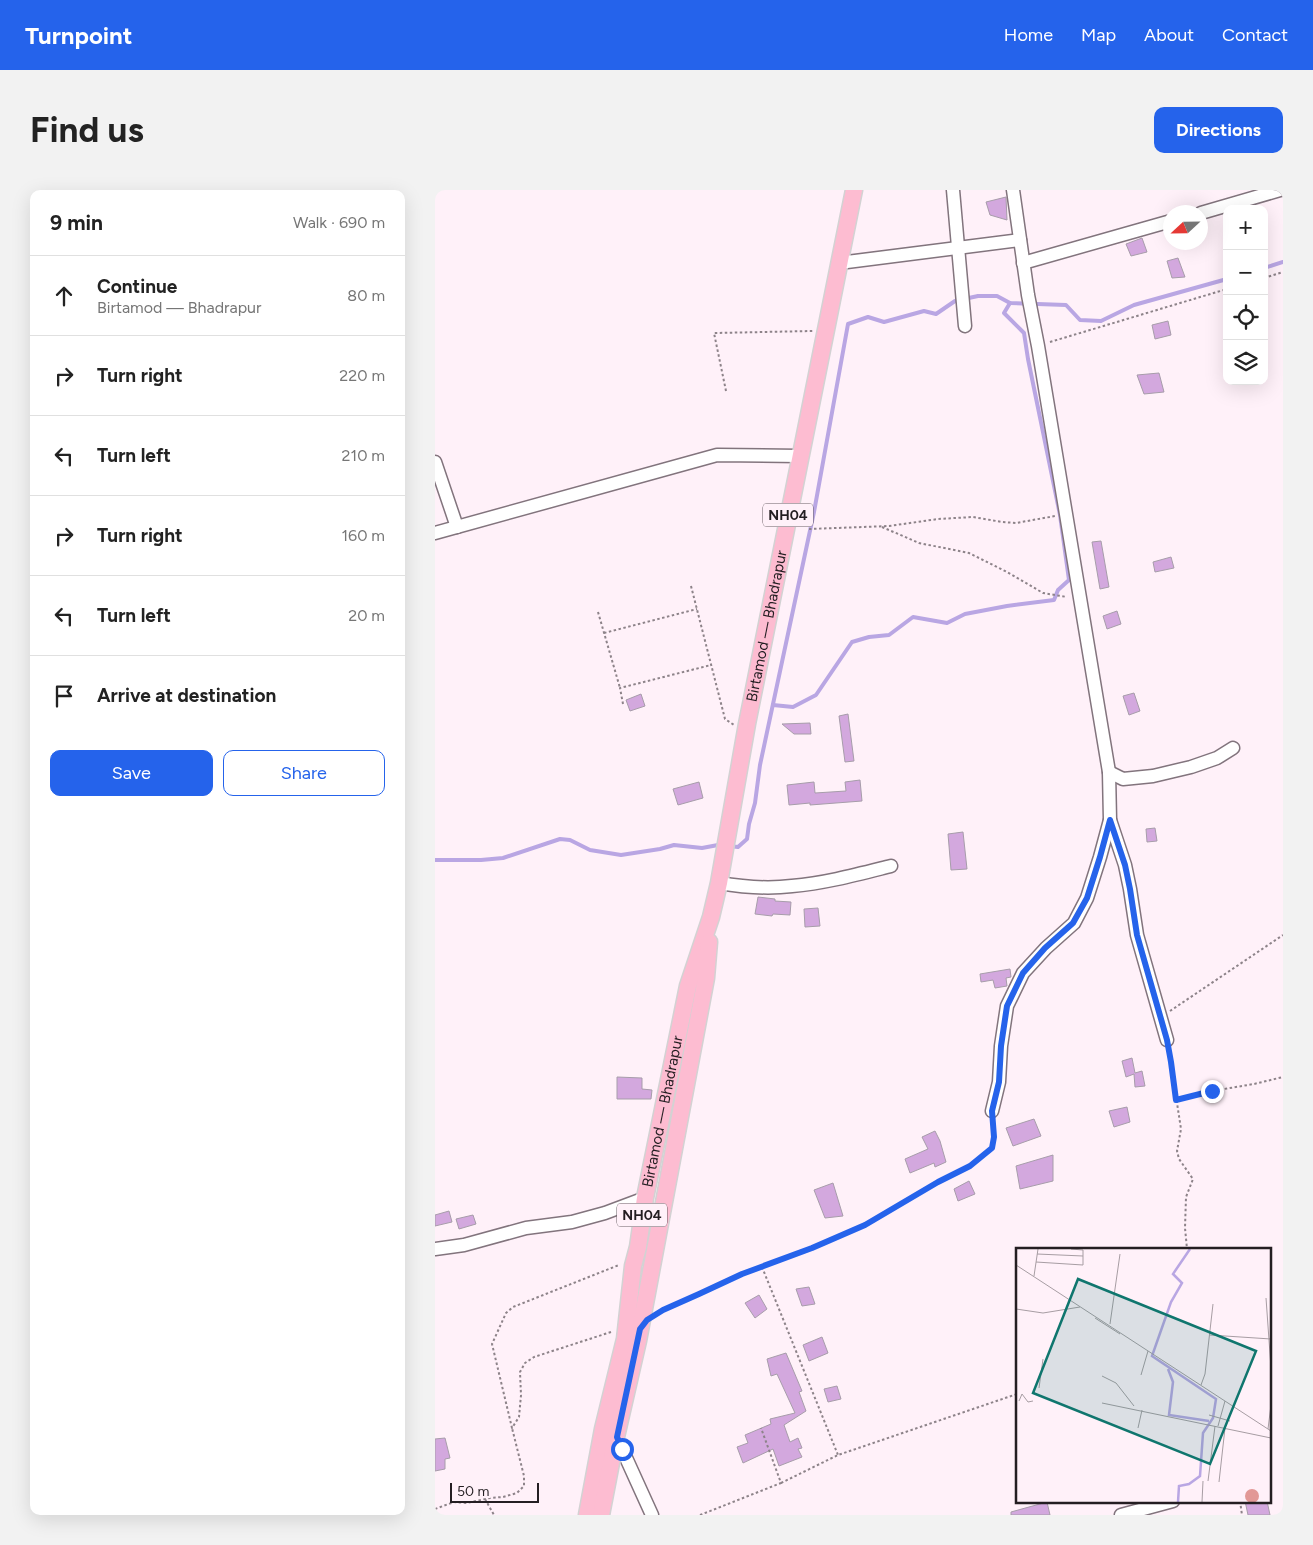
<!DOCTYPE html>
<html lang="en">
<head>
<meta charset="utf-8">
<style>
	body { margin:0; font-family:Figtree,sans-serif; background:#f2f2f2; color:#222 }
	.controls { position:absolute; right:15px; top:15px; display:grid; overflow:hidden; border-radius:10px; box-shadow:0 5px 20px #0002 }
	.controls button { width:45px; height:45px; display:grid; place-items:center; padding:0; border:0; border-bottom:1px solid #e0e0e0; background:#fff; color:#222; font:25px sans-serif }
	.compass { position:absolute; left:728px; top:15px; width:45px; height:45px; border-radius:50%; background:#fff; box-shadow:0 5px 20px #0002; rotate:248deg }
	.scale { position:absolute; left:15px; bottom:12px; width:89px; box-sizing:border-box; padding-left:5px; border:2px solid #241e22; border-top:0; font-size:14px; line-height:18px; white-space:nowrap; color:#241e22; -webkit-text-stroke:4px #fff1f9; paint-order:stroke }
	.stop { position:absolute; width:15px; height:15px; margin:-11px; border:4px solid #2563eb; border-radius:50%; background:#fff }
	.stop.end { background:#2563eb; border-color:#fff; box-shadow:0 1px 5px #0008 }
	.list { margin:0; padding:0; list-style:none }
	h2 { display:flex; justify-content:space-between; align-items:center; height:65px; margin:0; padding:0 20px; font-size:21px }
	h2 small { font-size:16px; font-weight:400; color:#767676 }
	.list li { display:grid; grid-template-columns:32px 1fr auto; gap:15px; align-items:center; box-sizing:border-box; height:80px; padding:0 20px; border-top:1px solid #e0e0e0 }
	.list b { display:block; font-size:19px; white-space:nowrap }
	.list p { margin:0; font-size:16px; white-space:nowrap; color:#767676 }
	.list em { font-size:16px; font-style:normal; color:#767676 }
	.actions { display:flex; gap:10px; padding:15px 20px }
	.actions a { flex:1; padding:11px 0; border:1px solid #2563eb; border-radius:10px; text-align:center; font-size:18px; color:#2563eb }
	.actions .main { background:#2563eb; color:#fff }
	.icon { flex:none; width:28px; height:28px; fill:none; stroke:currentColor; stroke-width:2; stroke-linecap:round; stroke-linejoin:round }
	.map { position:relative; flex:none; width:848px; height:1325px; overflow:hidden; border-radius:10px }
	header { display:flex; align-items:center; gap:30px; box-sizing:border-box; height:70px; padding:0 25px; background:#2563eb; color:#fff }
	header strong { font-size:24px }
	nav { display:flex; gap:28px; margin-inline-start:auto; font-size:18px }
	.intro { display:flex; align-items:center; justify-content:space-between; box-sizing:border-box; height:120px; padding:0 30px }
	h1 { margin:0; font-size:35px }
	.button { padding:12px 22px; border-radius:10px; background:#2563eb; color:#fff; font-size:18px; font-weight:700 }
	main { display:flex; gap:30px; padding:0 30px }
	aside { flex:1; background:#fff; border-radius:10px; box-shadow:0 5px 20px #0002 }
	.map>svg:first-child { display:block }
</style>
</head>
<body>
<header>
<strong>Turnpoint</strong>
<nav><a>Home</a><a>Map</a><a>About</a><a>Contact</a></nav>
</header>
<div class="intro"><h1>Find us</h1><a class="button">Directions</a></div>
<main>
<aside>
<h2>9 min<small>Walk · 690 m</small></h2>
<ul class="list">
<li><svg class="icon" aria-label="ahead" viewBox="0 0 24 24"><path d="M12 20V5M6 11l6-6 6 6"/></svg><div><b>Continue</b><p>Birtamod — Bhadrapur</p></div><em>80 m</em></li>
<li><svg class="icon" aria-label="right" viewBox="0 0 24 24"><path d="M7 20v-9h11M14 6l5 5-5 5"/></svg><div><b>Turn right</b></div><em>220 m</em></li>
<li><svg class="icon" aria-label="left" viewBox="0 0 24 24"><path d="M17 20v-9H6M10 6l-5 5 5 5"/></svg><div><b>Turn left</b></div><em>210 m</em></li>
<li><svg class="icon" aria-label="right" viewBox="0 0 24 24"><path d="M7 20v-9h11M14 6l5 5-5 5"/></svg><div><b>Turn right</b></div><em>160 m</em></li>
<li><svg class="icon" aria-label="left" viewBox="0 0 24 24"><path d="M17 20v-9H6M10 6l-5 5 5 5"/></svg><div><b>Turn left</b></div><em>20 m</em></li>
<li><svg class="icon" aria-label="arrive" viewBox="0 0 24 24"><path d="M6 21V4h12l-3 4 3 4H6"/></svg><div><b>Arrive at destination</b></div></li>
</ul>
<div class="actions"><a class="main">Save</a><a>Share</a></div>
</aside>
<div class="map">
<svg width="848" height="1325" viewBox="0 0 848 1325">
	<rect width="100%" height="100%" fill="#fff1f9"/>
	<g fill="none" stroke-linecap="round" stroke-linejoin="round">
		<g stroke="#b9a6e3" stroke-width="4">
			<polyline points="829,78 848,72"/>
			<polyline points="338,515 358,517 381,505 417,452 434,447 454,445 478,427 512,433 530,424 572,416 619,410 623,400 634,390 625,325 593,169 589,143 569,123 575,113"/>
			<polyline points="294,656 303,657 312,649 314,634 320,613 325,575 379,322 413,134 433,127 449,132 489,121 501,124 520,111 543,106 562,106 575,113 631,115 645,130 666,131 699,115 792,89"/>
			<polyline points="0,670 46,670 68,668 125,649 135,650 155,660 186,665 225,659 239,655 267,658 283,655 287,655"/>
		</g>
	</g>
	<g fill="#d3a8de" stroke="#a79daa">
		<polygon points="571,7 572,30 555,25 551,12"/>
		<polygon points="707,48 712,62 696,66 691,54"/>
		<polygon points="743,68 750,87 737,88 732,71"/>
		<polygon points="733,131 736,145 720,149 717,135"/>
		<polygon points="724,183 729,202 709,204 702,185"/>
		<polygon points="666,351 674,397 665,399 657,352"/>
		<polygon points="736,367 739,378 720,382 718,372"/>
		<polygon points="682,421 686,434 672,439 668,426"/>
		<polygon points="699,503 705,521 694,525 688,506"/>
		<polygon points="206,504 210,516 195,521 191,510"/>
		<polygon points="413,524 419,571 410,572 404,526"/>
		<polygon points="375,533 376,544 359,544 347,534"/>
		<polygon points="425,590 427,611 375,615 375,613 354,615 352,595 379,592 380,603 411,601 410,592"/>
		<polygon points="264,592 268,608 243,615 238,599"/>
		<polygon points="720,638 722,651 712,652 711,639"/>
		<polygon points="528,642 532,679 516,680 513,644"/>
		<polygon points="323,707 340,709 340,711 356,712 355,725 338,724 337,726 320,724"/>
		<polygon points="383,718 385,736 370,737 369,719"/>
		<polygon points="575,779 576,787 571,788 572,796 560,798 558,790 546,792 545,784"/>
		<polygon points="697,868 700,883 707,881 710,896 700,897 699,884 691,887 687,871"/>
		<polygon points="182,887 207,888 207,899 217,900 216,909 182,909"/>
		<polygon points="692,917 695,932 679,937 674,921"/>
		<polygon points="599,929 606,946 578,956 571,938"/>
		<polygon points="500,941 505,951 511,972 500,977 499,973 475,983 470,969 493,959 487,947"/>
		<polygon points="618,965 618,991 585,999 581,976"/>
		<polygon points="534,991 540,1004 523,1011 519,999"/>
		<polygon points="398,993 408,1026 390,1028 379,1000"/>
		<polygon points="14,1021 17,1032 0,1036 0,1025"/>
		<polygon points="38,1025 41,1034 24,1039 21,1029"/>
		<polygon points="374,1097 380,1114 367,1116 361,1099"/>
		<polygon points="324,1105 332,1119 320,1128 310,1113"/>
		<polygon points="387,1147 393,1163 374,1171 368,1155"/>
		<polygon points="351,1163 367,1201 364,1202 371,1221 349,1235 355,1252 363,1248 367,1258 363,1259 367,1267 344,1276 338,1259 308,1273 302,1257 313,1253 310,1245 336,1234 335,1229 360,1223 342,1184 336,1186 332,1169"/>
		<polygon points="402,1196 406,1209 393,1212 389,1199"/>
		<polygon points="10,1248 15,1268 10,1269 10,1279 0,1281 0,1249"/>
		<polygon points="810,1311 832,1311 835,1325 813,1325"/>
		<polygon points="612,1312 615,1325 576,1325 576,1322"/>
	</g>
	<g fill="none" stroke-linecap="round" stroke-linejoin="round">
		<defs>
			<g id="minor">
				<polyline points="518,0 530,136"/>
				<polyline points="766,23 845,0"/>
				<polyline points="404,73 585,50"/>
				<polyline points="588,73 736,31"/>
				<polyline points="0,272 22,337"/>
				<polyline points="0,343 282,265 365,266"/>
				<polyline points="674,582 688,589 718,586 756,577 782,568 798,558"/>
				<polyline points="675,630 690,675 695,699 702,745 732,850"/>
				<path d="M284,693C308,697 333,699 357,696C391,693 424,684 456,676"/>
				<polyline points="557,921 564,892 566,856 572,816 588,783 611,758 639,733 652,708 665,667 675,630 674,582 603,156 593,105 578,0"/>
				<polyline points="0,1059 29,1055 91,1038 137,1032 170,1023 210,1008"/>
				<polyline points="179,1245 181,1247 187,1259 217,1325"/>
				<polyline points="686,1325 738,1311"/>
			</g>
			<g id="major">
				<path id="s1" d="M152,1325L168,1239L190,1149L198,1076L203,1057L210,1008L253,796L276,727L284,693L312,534L419,0"/>
				<polyline points="166,1325 181,1247 203,1151 271,788 274,752"/>
			</g>
		</defs>
		<use href="#minor" stroke="#82747d" stroke-width="15"/>
		<use href="#major" stroke="#d3d2d3" stroke-width="19"/>
		<g stroke="#8d8389" stroke-width="2" stroke-dasharray="2.5 2.5" stroke-linecap="butt">
			<polyline points="829,88 848,82"/>
			<polyline points="615,152 792,99"/>
			<polyline points="291,201 279,143 378,141"/>
			<polyline points="447,337 484,353 534,363 572,382 608,403 632,407"/>
			<polyline points="374,339 454,336 503,329 538,327 567,332 581,333 620,326"/>
			<polyline points="256,396 290,529 299,535"/>
			<polyline points="163,422 185,498"/>
			<polyline points="169,443 262,419"/>
			<polyline points="188,514 185,498 276,475"/>
			<polyline points="735,821 848,745"/>
			<polyline points="734,861 746,939 742,961 744,969 758,989 751,1007 750,1038 752,1059"/>
			<polyline points="741,910 777,901 819,894 848,887"/>
			<polyline points="327,1077 403,1265"/>
			<polyline points="222,1124 307,1084 377,1058 430,1035 503,992 535,976 557,958 559,947 558,933"/>
			<polyline points="176,1142 99,1167 90,1173 85,1182 86,1205 84,1227 77,1238 57,1154 71,1123 78,1117 184,1075"/>
			<polyline points="346,1293 403,1265 582,1204"/>
			<polyline points="50,1309 59,1325"/>
			<polyline points="805,1311 807,1325"/>
			<polyline points="0,1319 19,1312 31,1313 55,1308 68,1307 82,1303 89,1296 89,1286 77,1238"/>
			<polyline points="265,1325 346,1293 326,1238"/>
		</g>
		<use href="#minor" stroke="#fff" stroke-width="12"/>
		<use href="#major" stroke="#fdbcd1" stroke-width="16"/>
	</g>
	<g fill="none" stroke-linecap="round" stroke-linejoin="round">
		<polyline stroke="#2563eb" stroke-width="6" points="187,1259 182,1247 205,1139 212,1130 228,1120 264,1104 307,1084 377,1058 430,1035 503,992 535,976 557,958 559,947 557,921 564,892 566,856 572,816 588,783 610,758 638,733 652,708 665,667 675,630 690,675 695,699 702,745 732,850 736,872 741,910 777,901"/>
	</g>
	<g text-anchor="middle" stroke-width="4" stroke-linejoin="round" paint-order="stroke">
		<g fill="#fff1f9" stroke="#665d62" stroke-width="1">
			<rect x="328" y="313.5" width="50" height="23" rx="4"/>
			<rect x="182" y="1013.5" width="50" height="23" rx="4"/>
		</g>
		<g font-size="14" font-weight="bold" fill="#241e22">
			<text x="353" y="330">NH04</text>
			<text x="207" y="1030">NH04</text>
		</g>
		<g font-size="15" fill="#241e22" stroke="#fff1f9">
			<text dy="5" stroke="none"><textPath href="#s1" startOffset="908">Birtamod — Bhadrapur</textPath></text>
			<text dy="5" stroke="none"><textPath href="#s1" startOffset="411">Birtamod — Bhadrapur</textPath></text>
		</g>
	</g>
	<g transform="translate(581 1058)">
		<rect width="255" height="255" fill="#fff1f9"/>
		<path d="M229 248a7 7 0 1 1 14 0a7 7 0 1 1-14 0Z" fill="#e29896"/>
		<path fill="none" stroke="#b9a6e3" stroke-width="2.5" d="M152,121L157,134L153,167L193,173M162,254L163,238L173,236L184,228L187,185L197,170L200,151L136,108L155,54L166,35L157,26L174,1"/>
		<path fill="none" stroke="#a79da3" stroke-width="1" d="M21,6L67,8M20,14L67,17V2L55,1M0,17L255,183M18,28L22,1M250,50L255,120M0,61L27,65L64,59M79,70L104,86M94,76L104,6M194,87L255,91M125,127L132,103M86,128L100,135L118,158M185,137L189,126L197,56M23,140L27,111M3,153L6,146L12,154L17,153M86,155L255,190M193,167L214,173M202,178L209,153M122,180L126,162M252,181L255,157M192,233L199,178M203,234L209,180M186,254L187,233"/>
		<path fill="#0f766e" fill-opacity="0.15" stroke="#0f766e" stroke-width="2.5" d="M62,31L240,103L194,216L17,145Z"/>
		<rect width="255" height="255" fill="none" stroke="#241e22" stroke-width="2.5"/>
	</g>
</svg>
<div class="controls">
<button>+</button>
<button>−</button>
<button><svg class="icon" aria-label="locate" viewBox="0 0 24 24"><circle cx="12" cy="12" r="6"/><path d="M12 2v4M12 18v4M2 12h4M18 12h4"/></svg></button>
<button><svg class="icon" aria-label="layers" viewBox="0 0 24 24"><path d="M12 4l9 5-9 5-9-5zM3 14l9 5 9-5"/></svg></button>
</div>
<svg class="compass" viewBox="-18 -18 36 36"><path d="M0-13l5 13h-10z" fill="#e53935"/><path d="M0 13l5-13h-10z" fill="#767676"/></svg>
<div class="scale">50 m</div>
<div class="stop" style="left:187px;top:1259px"></div>
<div class="stop end" style="left:777px;top:901px"></div>
</div>
</main>
</body>
</html>
